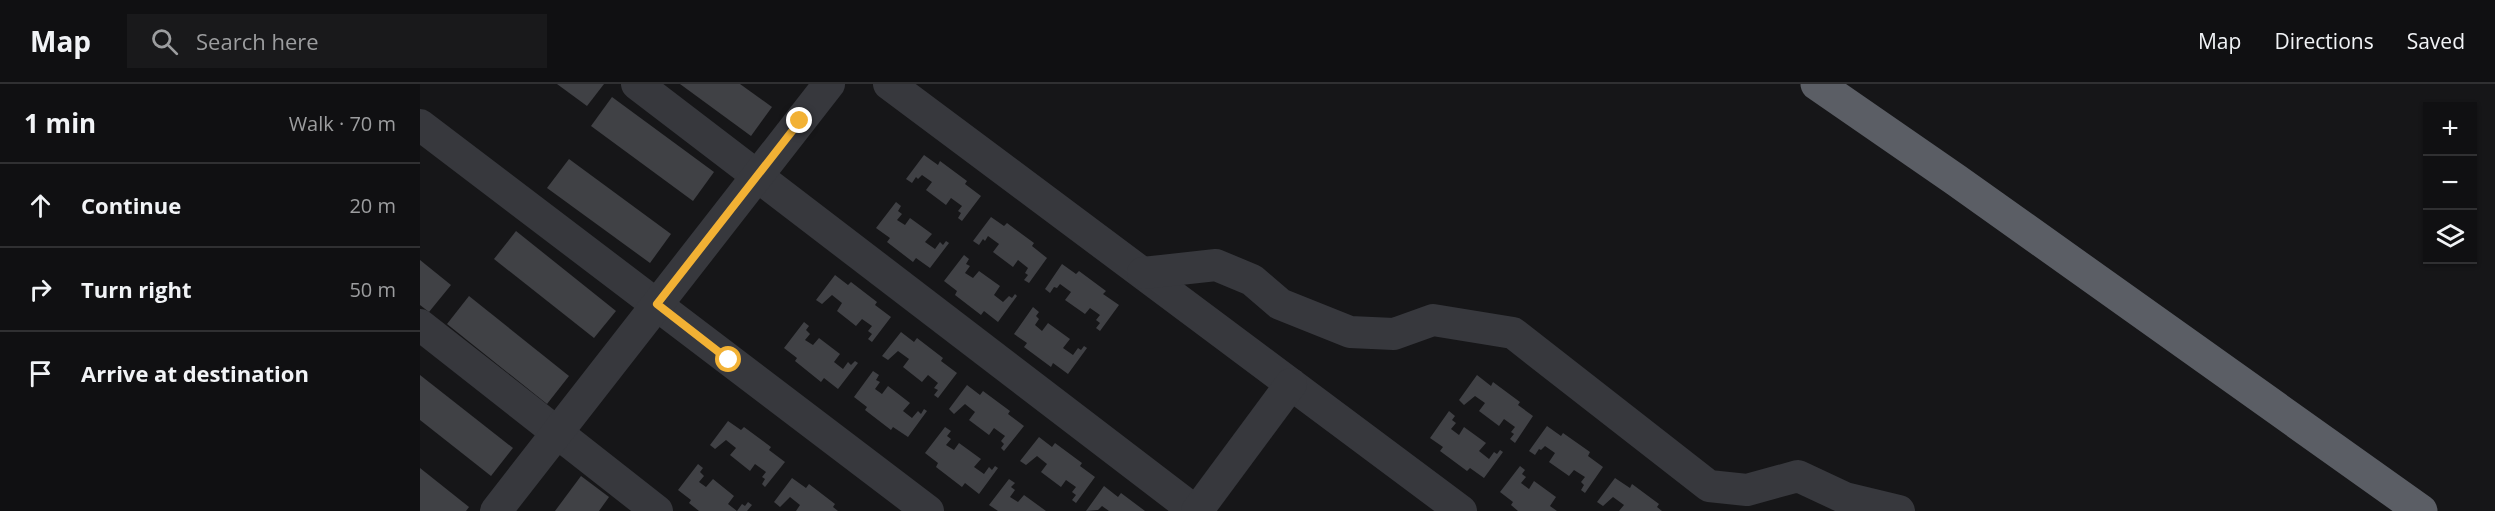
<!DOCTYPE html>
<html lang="en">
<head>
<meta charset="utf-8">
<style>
	body { margin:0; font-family:"Open Sans",sans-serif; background:#19191b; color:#f1f3f6 }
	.controls { position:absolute; right:18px; top:18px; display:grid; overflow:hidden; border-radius:0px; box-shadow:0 2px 4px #0004 }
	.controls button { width:54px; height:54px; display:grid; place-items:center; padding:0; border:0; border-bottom:2px solid #303032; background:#101012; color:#f1f3f6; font:30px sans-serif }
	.stop { position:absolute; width:18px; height:18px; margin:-14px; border:4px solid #f2b134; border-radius:50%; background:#fff }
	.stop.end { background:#f2b134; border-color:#fff; box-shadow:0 2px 6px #0008 }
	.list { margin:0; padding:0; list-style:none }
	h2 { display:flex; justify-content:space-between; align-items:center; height:78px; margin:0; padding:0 24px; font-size:26px }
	h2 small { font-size:20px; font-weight:400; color:#9c9d9f }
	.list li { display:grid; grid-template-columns:39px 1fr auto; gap:18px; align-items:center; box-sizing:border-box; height:84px; padding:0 24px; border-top:2px solid #303032 }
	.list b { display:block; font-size:22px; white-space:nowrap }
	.list em { font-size:20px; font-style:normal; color:#9c9d9f }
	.icon { flex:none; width:33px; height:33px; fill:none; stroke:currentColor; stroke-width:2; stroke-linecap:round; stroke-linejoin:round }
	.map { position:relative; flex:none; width:2075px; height:427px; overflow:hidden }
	header { display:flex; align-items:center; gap:36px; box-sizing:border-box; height:84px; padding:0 30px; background:#101012; border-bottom:2px solid #303032 }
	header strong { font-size:28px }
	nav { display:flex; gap:33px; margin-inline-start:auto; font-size:21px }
	.search { width:420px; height:54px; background:#19191b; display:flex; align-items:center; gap:15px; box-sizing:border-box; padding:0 21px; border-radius:0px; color:#9c9d9f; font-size:22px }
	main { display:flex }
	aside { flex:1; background:#101012 }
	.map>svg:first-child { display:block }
</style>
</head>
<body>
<header>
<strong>Map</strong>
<div class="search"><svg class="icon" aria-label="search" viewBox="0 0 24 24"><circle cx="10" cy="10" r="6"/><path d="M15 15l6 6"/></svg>Search here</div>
<nav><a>Map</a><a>Directions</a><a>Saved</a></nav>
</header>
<main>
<aside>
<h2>1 min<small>Walk · 70 m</small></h2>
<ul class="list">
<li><svg class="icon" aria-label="ahead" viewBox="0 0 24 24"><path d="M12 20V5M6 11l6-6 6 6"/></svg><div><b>Continue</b></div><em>20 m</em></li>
<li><svg class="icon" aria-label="right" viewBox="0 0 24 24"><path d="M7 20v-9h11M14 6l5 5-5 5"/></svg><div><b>Turn right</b></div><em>50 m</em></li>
<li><svg class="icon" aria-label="arrive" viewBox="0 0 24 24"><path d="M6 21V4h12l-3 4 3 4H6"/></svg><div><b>Arrive at destination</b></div></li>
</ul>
</aside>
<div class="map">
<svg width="2075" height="427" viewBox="0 0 2075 427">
	<rect width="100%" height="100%" fill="#161618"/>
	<g fill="#404145">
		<polygon points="137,0 184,0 167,22"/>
		<polygon points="260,0 320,0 352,23 331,52"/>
		<polygon points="192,13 294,88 273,117 171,42"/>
		<polygon points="504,71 518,81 520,77 547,97 545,100 561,112 542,137 538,134 541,129 538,127 542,122 531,114 526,121 506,106 512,98 502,91 498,95 496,93 492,99 486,95"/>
		<polygon points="149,75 251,150 230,179 127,104"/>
		<polygon points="476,118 481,122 478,127 482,130 477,136 485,141 490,134 512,150 505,158 515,165 520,158 523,161 526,157 529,159 510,184 496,174 493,178 467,158 470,154 456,144"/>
		<polygon points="571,133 584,142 587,139 614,159 612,162 627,174 609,199 604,196 608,191 605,189 608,184 598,176 593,183 573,168 579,160 568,152 565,157 563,155 559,161 553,157"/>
		<polygon points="96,147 196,227 174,254 74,175"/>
		<polygon points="544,171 549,175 546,180 550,182 545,189 553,194 559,187 580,202 574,211 583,218 589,212 592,214 595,210 597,212 578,238 564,227 561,231 535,211 537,207 524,197"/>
		<polygon points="0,176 31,201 9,228 0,221"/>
		<polygon points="642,180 656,190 659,187 686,207 683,210 699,221 680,247 676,244 680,239 676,236 680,231 670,224 665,230 645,216 651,208 640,200 637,204 634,203 630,209 625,205"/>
		<polygon points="415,191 428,201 431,198 457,218 455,221 471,233 452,258 448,255 452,250 448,247 452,242 442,235 436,242 417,227 422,219 412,211 402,220 396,216"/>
		<polygon points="49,212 149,292 127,320 27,240"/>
		<polygon points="613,223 619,228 616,232 619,235 615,241 622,247 628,239 650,255 643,264 653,271 658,264 661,266 664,262 667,264 648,290 633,279 631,283 604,263 607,259 594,250"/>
		<polygon points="384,238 389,242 386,246 390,250 385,256 393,261 399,254 420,270 414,278 423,285 428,278 431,281 435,277 438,279 418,305 404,294 401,298 375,277 377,274 364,264"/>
		<polygon points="481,248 494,258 497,254 523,274 521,277 537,289 518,314 514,311 518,306 514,304 518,299 508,291 502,298 483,283 489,275 478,267 468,276 462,272"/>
		<polygon points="453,287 459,291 456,296 460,298 455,305 462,310 468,302 490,319 483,327 492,334 498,327 501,330 504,325 507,327 488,353 473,343 471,346 445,326 447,323 434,313"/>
		<polygon points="0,291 93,364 71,392 0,336"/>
		<polygon points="1057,291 1071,302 1073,298 1100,318 1098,321 1113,332 1095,359 1090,355 1094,350 1091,348 1095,343 1084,335 1079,342 1059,327 1065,319 1055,312 1044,321 1039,316"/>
		<polygon points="547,301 560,311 563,307 590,327 588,330 604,342 584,367 581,364 584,360 581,357 585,352 574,344 569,351 549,336 555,328 545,320 534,330 529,325"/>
		<polygon points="1029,327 1035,332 1032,336 1036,339 1031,345 1039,351 1044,343 1066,359 1059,367 1069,375 1074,368 1077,370 1080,366 1083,368 1064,394 1050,384 1047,387 1020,367 1023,363 1010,354"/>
		<polygon points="308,337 321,346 324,343 351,363 349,366 365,378 345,403 342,400 345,395 342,393 346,388 335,380 330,387 310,371 316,364 306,356 295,365 290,361"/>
		<polygon points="1127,342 1141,352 1143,349 1170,368 1168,372 1183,383 1165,409 1161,406 1164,401 1161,398 1165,393 1154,386 1149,392 1129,378 1135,369 1125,362 1121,366 1119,365 1115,371 1109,367"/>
		<polygon points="525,343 531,347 527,352 531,355 526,361 534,366 539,359 561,375 554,383 564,390 569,383 572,386 575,382 578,384 559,410 545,399 542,403 516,383 518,379 505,369"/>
		<polygon points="619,353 632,363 635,359 662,379 660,382 675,393 656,419 652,416 656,411 652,408 656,403 646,396 641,403 621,388 627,380 617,372 606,381 600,377"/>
		<polygon points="278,380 283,384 280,388 284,392 279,398 286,403 293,395 314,412 308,420 317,427 322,420 325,422 328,418 332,421 327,427 279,427 269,419 271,416 258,406"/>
		<polygon points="1100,382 1105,386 1102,390 1106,393 1101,399 1109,405 1114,397 1136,413 1130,422 1137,427 1098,427 1091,421 1093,418 1080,408"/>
		<polygon points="0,384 49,423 46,427 0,427"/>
		<polygon points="161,392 189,413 179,427 135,427"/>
		<polygon points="372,394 386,404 389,400 415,420 413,423 418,427 376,427 380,421 370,413 360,423 354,418"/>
		<polygon points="1195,394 1210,404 1212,400 1239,420 1237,423 1242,427 1199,427 1204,421 1193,413 1183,422 1177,418"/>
		<polygon points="589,395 595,399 591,403 595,406 590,413 598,418 604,411 626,427 578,427 569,421"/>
		<polygon points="684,402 698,413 701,409 725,427 689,427 682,422 678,426 666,427"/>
	</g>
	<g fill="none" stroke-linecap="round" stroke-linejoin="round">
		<g stroke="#37383d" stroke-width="32">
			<polyline points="217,0 775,427"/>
			<polyline points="469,0 1041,427"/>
			<polyline points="0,41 508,427"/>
			<polyline points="723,189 796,181 832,196 860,220 930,248 974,250 1013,236 1093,249 1289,402 1327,406 1378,392 1425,414 1479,427"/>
			<polyline points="0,241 237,427"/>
			<polyline points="76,427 409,0"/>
			<polyline points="777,427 871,300"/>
		</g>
		<polyline stroke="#5b5e65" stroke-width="33" points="1397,0 1536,96 2001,427"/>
	</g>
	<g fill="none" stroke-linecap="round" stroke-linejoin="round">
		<polyline stroke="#f2b134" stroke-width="8" points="309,276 237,220 380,37"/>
	</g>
</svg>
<div class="controls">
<button>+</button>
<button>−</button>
<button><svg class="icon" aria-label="layers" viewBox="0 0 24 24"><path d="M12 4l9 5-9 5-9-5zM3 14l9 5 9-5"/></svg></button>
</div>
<div class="stop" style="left:309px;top:276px"></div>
<div class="stop end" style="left:380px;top:37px"></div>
</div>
</main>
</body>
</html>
